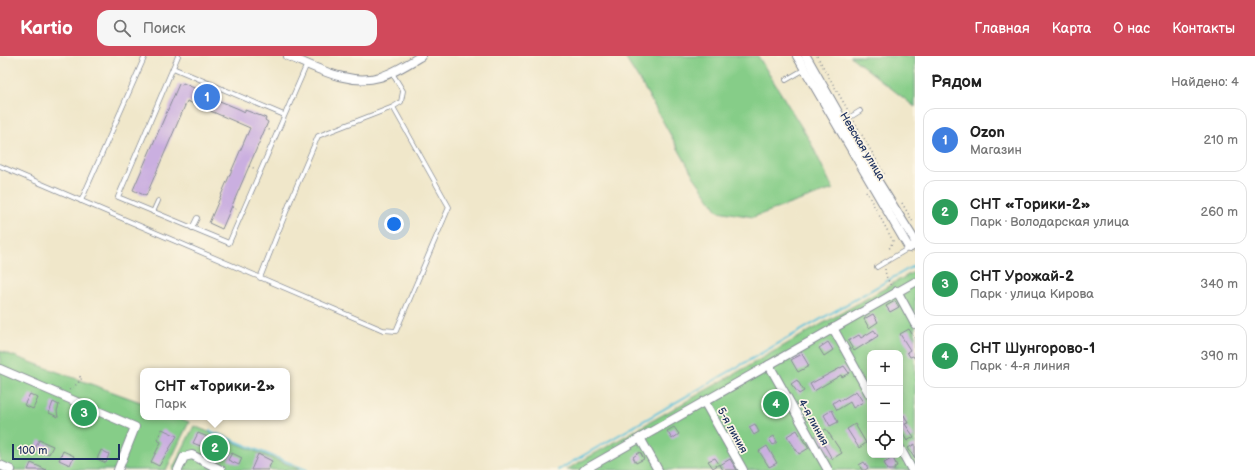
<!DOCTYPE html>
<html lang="ru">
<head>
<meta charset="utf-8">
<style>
	body { margin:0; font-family:"Balsamiq Sans",sans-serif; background:#f6f6f6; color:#222 }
	.controls { position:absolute; right:12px; bottom:12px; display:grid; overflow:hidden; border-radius:8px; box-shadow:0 2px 10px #0003 }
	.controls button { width:36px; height:36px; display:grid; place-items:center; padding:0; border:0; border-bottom:1px solid #e0e0e0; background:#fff; color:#222; font:20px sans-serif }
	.scale { position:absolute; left:12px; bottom:10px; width:108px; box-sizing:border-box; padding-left:4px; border:2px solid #1b2f5e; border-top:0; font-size:11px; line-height:14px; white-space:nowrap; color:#1b2f5e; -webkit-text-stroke:3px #fcf5e5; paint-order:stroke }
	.you { position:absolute; left:394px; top:168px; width:14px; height:14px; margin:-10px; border:3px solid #fff; border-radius:50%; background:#1a73e8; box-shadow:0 0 0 6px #1a73e833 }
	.badge { display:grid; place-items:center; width:26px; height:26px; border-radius:50%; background:#d1495b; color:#fff; font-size:13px; font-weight:700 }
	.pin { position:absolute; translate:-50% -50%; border:2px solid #fff; box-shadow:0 1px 4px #0006 }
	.popup { position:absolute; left:140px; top:312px; width:150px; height:52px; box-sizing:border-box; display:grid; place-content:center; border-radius:8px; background:#fff; filter:drop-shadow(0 1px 3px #0005); font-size:13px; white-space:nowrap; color:#767676 }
	.popup b { font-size:15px; color:#222 }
	.popup::after { content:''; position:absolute; left:50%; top:100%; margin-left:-8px; border:8px solid transparent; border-top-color:#fff }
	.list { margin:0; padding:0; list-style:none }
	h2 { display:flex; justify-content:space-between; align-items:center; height:52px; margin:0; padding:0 16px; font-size:17px }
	h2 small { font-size:13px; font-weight:400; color:#767676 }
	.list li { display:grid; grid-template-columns:26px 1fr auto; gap:12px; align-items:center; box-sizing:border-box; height:64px; margin:0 8px 8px; padding:0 8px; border:1px solid #e0e0e0; border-radius:12px }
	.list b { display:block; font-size:15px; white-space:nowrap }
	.list p { margin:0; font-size:13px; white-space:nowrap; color:#767676 }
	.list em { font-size:13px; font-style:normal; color:#767676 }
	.icon { flex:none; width:22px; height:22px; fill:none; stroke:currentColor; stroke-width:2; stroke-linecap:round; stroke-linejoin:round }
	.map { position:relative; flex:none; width:915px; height:414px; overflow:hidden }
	header { display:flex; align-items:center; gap:24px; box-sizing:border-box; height:56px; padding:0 20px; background:#d1495b; color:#fff }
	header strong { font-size:19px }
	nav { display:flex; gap:22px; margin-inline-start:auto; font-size:14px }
	.search { width:280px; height:36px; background:#f6f6f6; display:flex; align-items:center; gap:10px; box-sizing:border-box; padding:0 14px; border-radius:12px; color:#767676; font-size:15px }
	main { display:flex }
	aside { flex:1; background:#fff }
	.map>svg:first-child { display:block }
</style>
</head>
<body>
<header>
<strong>Kartio</strong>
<div class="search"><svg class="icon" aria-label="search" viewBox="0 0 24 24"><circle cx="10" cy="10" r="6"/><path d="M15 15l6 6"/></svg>Поиск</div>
<nav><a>Главная</a><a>Карта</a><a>О нас</a><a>Контакты</a></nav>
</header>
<main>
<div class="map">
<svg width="915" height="414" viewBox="0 0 915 414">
	<rect width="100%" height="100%" fill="#fcf5e5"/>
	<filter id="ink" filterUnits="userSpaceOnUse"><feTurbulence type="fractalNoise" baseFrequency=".025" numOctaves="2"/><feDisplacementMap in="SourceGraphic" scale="8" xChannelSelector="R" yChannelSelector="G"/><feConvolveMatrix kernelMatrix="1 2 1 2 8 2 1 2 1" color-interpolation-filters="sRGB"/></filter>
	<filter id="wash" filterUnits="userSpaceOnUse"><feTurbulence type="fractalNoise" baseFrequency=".012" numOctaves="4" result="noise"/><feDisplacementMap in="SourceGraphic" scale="16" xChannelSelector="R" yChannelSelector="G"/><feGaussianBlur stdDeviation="0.9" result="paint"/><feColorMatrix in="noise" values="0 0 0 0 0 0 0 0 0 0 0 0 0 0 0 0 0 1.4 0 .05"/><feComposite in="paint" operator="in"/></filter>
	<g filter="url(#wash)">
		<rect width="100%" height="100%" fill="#f0e7ca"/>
		<g fill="#86cd88" stroke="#507e73" fill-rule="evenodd">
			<polygon points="624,0 758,0 810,85 833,133 753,161 718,155 694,121 646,35"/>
			<polygon points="850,0 915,0 915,51"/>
			<path d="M915,215V414H566ZM870,297H900V399H870Z"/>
			<polygon points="0,295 143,347 143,361 177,361 189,366 166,414 0,414"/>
			<polygon points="194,370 301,414 172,414"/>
		</g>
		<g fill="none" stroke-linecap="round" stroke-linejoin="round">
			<g stroke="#5dc2db" stroke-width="2">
				<polyline points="210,375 307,414"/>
				<polyline points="558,414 915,209"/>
			</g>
		</g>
		<g id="blocks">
			<g fill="#caafe0">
				<polygon points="183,27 203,36 203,38 239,53 245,56 245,54 266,62 265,64 268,66 222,173 209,167 250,72 234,65 187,45 146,140 133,134 179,28 182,29"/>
				<polygon points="895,245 899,251 890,256 886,250"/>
				<polygon points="873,258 878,266 869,272 864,263"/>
				<polygon points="909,273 915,283 915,303 913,300 910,301 907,296 910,294 900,278"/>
				<polygon points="874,274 878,280 854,295 848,285 859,279 861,282"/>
				<polygon points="828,286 833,294 824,300 819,292"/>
				<polygon points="802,298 809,310 798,316 791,304"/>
				<polygon points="844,310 849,317 842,321 841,319 814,335 810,328"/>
				<polygon points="797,324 804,335 799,338 791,328"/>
				<polygon points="856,335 863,346 853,352 850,346 837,354 833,347 839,343 840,345"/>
				<polygon points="30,338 38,342 33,353 24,349"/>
				<polygon points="53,346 59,349 57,355 58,361 49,357"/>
				<polygon points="832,354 838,366 830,370 824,359"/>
				<polygon points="900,359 901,361 904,359 908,367 905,368 914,381 907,385 900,373"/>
				<polygon points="755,368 759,376 754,379 749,371"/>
				<polygon points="855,368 866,387 859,392 847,373"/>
				<polygon points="674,371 679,378 672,383 667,375"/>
				<polygon points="162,373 177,380 159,410 151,406 161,386 157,384"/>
				<polygon points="826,373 842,397 832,403 818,378"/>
				<polygon points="797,374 805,387 806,387 809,392 799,398 787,380"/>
				<polygon points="198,377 208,381 203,391 193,387"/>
				<polygon points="774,380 777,386 773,389 769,383"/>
				<polygon points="39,384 53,390 49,398 35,393"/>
				<polygon points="915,388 915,403 908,392"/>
				<polygon points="767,390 777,407 769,411 759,395"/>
				<polygon points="101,394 109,398 106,407 97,403"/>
				<polygon points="63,395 74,400 70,409 59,404"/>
				<polygon points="640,396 644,403 636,407 633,401"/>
				<polygon points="232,397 242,402 239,409 228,404"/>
				<polygon points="258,398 272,405 268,414 251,414"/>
				<polygon points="715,402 719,408 713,412 708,405"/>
				<polygon points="893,402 897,410 894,412 895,414 888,414 884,407"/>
				<polygon points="730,403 737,414 723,414 720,409"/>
				<polygon points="864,406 868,412 865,414 862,414 859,409"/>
				<polygon points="31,407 47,414 28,414"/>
			</g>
		</g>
	</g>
	<g filter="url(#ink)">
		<use href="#blocks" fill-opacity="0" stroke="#868b94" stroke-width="1"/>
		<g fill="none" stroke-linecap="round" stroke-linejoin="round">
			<defs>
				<g id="service">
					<polyline points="178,0 118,141 229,187 307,8"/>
					<polyline points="173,12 284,59"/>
					<polyline points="392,17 403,35 401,46 393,51"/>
					<polyline points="786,24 805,13"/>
					<polyline points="844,65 860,55"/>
					<polyline points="0,110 383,274 396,275 449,151 393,51 318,80 292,141 260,222"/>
					<polyline points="81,145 145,0"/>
					<polyline points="153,156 158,145"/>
					<polyline points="192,172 197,162"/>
					<polyline points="877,211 909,192"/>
				</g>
				<g id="minor">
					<path d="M288,0C317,12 348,30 380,21C394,17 408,8 421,0"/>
					<polyline points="797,0 909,192 915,189"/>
					<polyline points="806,0 869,111 915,185"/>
					<polyline points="897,235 915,268"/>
					<polyline points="833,272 870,339"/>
					<polyline points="769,309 828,414"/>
					<polyline points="0,313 135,371 118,414"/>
					<polyline points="704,345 743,414"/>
					<polyline points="640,382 658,414"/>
					<polyline points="900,392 912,414"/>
					<polyline points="0,409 11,414"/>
					<polyline points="178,414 184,401 192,399 221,414"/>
					<polyline points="584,414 915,226"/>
				</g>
			</defs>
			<use href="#service" stroke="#868b94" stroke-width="5.5"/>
			<use href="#minor" stroke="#868b94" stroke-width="10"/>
			<g stroke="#868b94" stroke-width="1.5" stroke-dasharray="1 3" stroke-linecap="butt">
				<polyline points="817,0 849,56"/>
				<polyline points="854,65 885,119"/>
				<polyline points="265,72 272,75"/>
				<polyline points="249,110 256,113"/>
				<polyline points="866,135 893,185 889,193"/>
				<polyline points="902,147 913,166"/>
				<polyline points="232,151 237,153"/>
				<polyline points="885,213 886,220 891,230"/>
				<polyline points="69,334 77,328 82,322 80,321 81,319"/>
			</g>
			<use href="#service" stroke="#fff" stroke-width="4"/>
			<use href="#minor" stroke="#fff" stroke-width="8"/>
		</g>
	</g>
	<g text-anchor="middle" stroke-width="3.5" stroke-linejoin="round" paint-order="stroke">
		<g font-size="11" fill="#1b2f5e" stroke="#fcf5e5">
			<text transform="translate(863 90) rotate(59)" y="4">Невская улица</text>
			<text transform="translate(814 366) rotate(61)" y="4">4-я линия</text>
			<text transform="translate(733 374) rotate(61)" y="4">5-я линия</text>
		</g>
	</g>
</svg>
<div class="controls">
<button>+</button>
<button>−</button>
<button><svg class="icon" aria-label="locate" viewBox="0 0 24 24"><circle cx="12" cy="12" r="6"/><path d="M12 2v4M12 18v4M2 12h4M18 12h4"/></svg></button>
</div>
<div class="scale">100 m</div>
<div class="you"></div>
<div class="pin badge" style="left:207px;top:41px;background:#3f7fe0">1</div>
<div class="pin badge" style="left:215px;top:392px;background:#2e9e5b">2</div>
<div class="popup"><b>СНТ «Торики-2»</b>Парк</div>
<div class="pin badge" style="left:84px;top:357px;background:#2e9e5b">3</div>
<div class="pin badge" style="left:776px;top:348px;background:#2e9e5b">4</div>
</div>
<aside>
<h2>Рядом<small>Найдено: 4</small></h2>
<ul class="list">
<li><span class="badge" style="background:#3f7fe0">1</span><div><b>Ozon</b><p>Магазин</p></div><em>210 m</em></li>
<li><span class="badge" style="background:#2e9e5b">2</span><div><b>СНТ «Торики-2»</b><p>Парк · Володарская улица</p></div><em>260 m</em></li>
<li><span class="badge" style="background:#2e9e5b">3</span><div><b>СНТ Урожай-2</b><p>Парк · улица Кирова</p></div><em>340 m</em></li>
<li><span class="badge" style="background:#2e9e5b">4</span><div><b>СНТ Шунгорово-1</b><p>Парк · 4-я линия</p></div><em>390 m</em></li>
</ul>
</aside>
</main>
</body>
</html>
